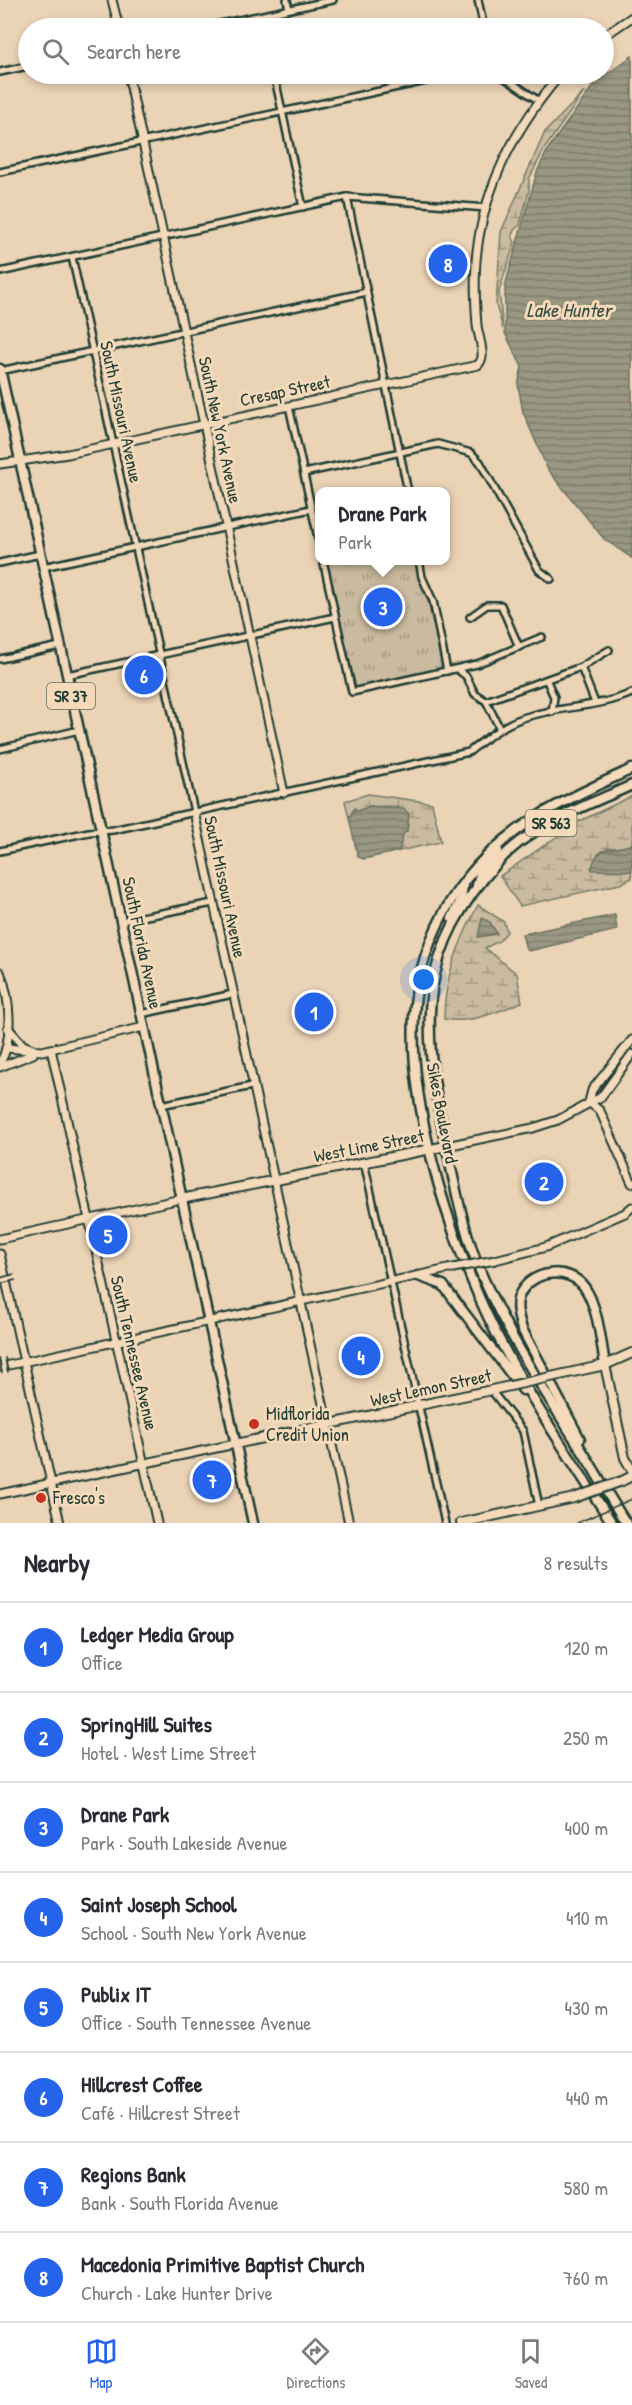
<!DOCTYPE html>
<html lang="en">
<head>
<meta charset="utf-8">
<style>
	body { margin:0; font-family:"Patrick Hand",sans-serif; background:#f2f2f3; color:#2b2b33 }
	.you { position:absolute; left:424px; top:980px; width:21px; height:21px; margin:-15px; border:4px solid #fff; border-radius:50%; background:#1a73e8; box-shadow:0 0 0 9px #1a73e833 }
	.badge { display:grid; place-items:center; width:39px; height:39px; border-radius:50%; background:#2563eb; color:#fff; font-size:20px; font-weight:700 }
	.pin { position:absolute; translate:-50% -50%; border:3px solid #fff; box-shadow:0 2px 6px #0006 }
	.popup { position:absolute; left:315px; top:487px; width:135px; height:78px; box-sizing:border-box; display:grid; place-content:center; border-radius:12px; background:#fff; filter:drop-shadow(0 2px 4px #0005); font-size:20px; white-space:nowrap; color:#7c7c81 }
	.popup b { font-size:22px; color:#2b2b33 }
	.popup::after { content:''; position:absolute; left:50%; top:100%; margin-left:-12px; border:12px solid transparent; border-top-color:#fff }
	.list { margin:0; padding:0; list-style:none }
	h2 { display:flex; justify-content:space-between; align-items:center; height:78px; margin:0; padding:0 24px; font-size:26px }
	h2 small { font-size:20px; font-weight:400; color:#7c7c81 }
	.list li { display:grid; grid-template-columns:39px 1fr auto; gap:18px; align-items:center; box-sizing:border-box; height:90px; padding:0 24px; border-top:2px solid #e1e1e2 }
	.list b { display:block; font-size:22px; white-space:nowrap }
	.list p { margin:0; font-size:20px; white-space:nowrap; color:#7c7c81 }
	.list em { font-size:20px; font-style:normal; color:#7c7c81 }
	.icon { flex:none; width:33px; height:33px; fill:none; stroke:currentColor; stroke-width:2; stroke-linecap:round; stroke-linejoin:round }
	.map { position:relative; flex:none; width:632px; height:1523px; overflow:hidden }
	.search { position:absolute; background:#fff; box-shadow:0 3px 9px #0003; left:18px; right:18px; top:18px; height:66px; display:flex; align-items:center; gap:15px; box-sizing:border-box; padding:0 21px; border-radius:33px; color:#7c7c81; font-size:22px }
	.sheet { height:798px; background:#fff }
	nav { display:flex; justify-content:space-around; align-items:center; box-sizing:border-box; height:84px; border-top:2px solid #e1e1e2; background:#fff; font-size:16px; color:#7c7c81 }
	nav a { display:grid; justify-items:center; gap:3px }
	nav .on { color:#2563eb }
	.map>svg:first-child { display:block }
</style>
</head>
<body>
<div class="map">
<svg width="632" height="1523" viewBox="0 0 632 1523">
	<defs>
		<pattern id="wetland-marsh" width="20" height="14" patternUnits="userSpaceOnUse" patternTransform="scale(1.5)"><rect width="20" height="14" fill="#caba9f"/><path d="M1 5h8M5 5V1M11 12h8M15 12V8" fill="none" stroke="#a39882"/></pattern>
		<pattern id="park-tufts" width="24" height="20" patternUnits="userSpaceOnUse" patternTransform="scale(1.5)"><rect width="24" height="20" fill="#caba9f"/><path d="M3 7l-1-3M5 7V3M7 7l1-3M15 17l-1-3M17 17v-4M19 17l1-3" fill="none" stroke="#a39882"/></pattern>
		<pattern id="water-rules" width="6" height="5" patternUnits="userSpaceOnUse" patternTransform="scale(1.5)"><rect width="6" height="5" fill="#9a9782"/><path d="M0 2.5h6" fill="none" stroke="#7d7c6b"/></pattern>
	</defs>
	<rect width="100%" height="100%" fill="#ebd3b5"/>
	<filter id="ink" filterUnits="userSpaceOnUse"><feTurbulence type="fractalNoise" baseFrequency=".0167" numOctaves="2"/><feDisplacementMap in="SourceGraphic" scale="12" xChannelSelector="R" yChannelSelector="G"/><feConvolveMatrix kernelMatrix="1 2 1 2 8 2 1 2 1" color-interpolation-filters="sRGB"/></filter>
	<g filter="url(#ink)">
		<g fill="url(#wetland-marsh)" stroke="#747c6a" stroke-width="1.5">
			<polygon points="584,92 545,148 529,179 529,191 520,225 514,230 512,236 515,242 499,291 503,329 496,305 501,232 545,132"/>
			<path d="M368,794L432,803L441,842L399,851L403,834L407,831L409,814C394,802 374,806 357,811L354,809L349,818L345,801Z"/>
			<polygon points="632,796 632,844 622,848 607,848 591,868 631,871 632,878 620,884 520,906 500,876 578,822"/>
			<path d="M478,905L504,922L507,932L499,941L485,948L517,974L522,1002C497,1012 471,1024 444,1019C444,977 459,942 478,905Z"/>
		</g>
		<polygon fill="url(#park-tufts)" stroke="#747c6a" stroke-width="1.5" points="326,561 419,561 443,668 356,688"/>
		<g fill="url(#water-rules)" stroke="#697363" stroke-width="1.5">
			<polygon points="632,56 632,558 604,539 548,470 523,412 518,385 522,367 505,333 505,286 537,172 548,149 595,83"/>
			<polygon points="370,806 404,809 409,814 407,831 403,834 399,851 364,859 358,857 349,818 355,808 357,811"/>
			<path d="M632,844V871L592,870C595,842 616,852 632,844Z"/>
			<polygon points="615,915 617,930 529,951 526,949 522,934"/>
			<polygon points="482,918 490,922 497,934 478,937"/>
		</g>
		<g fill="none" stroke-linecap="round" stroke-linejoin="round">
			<defs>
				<g id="minor">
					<polyline points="287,0 289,9"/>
					<polyline points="478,0 484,28"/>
					<polyline points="260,16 263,28"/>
					<polyline points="201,28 333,0"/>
					<polyline points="0,72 28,66"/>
					<polyline points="274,74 303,207"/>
					<polyline points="499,74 539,101"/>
					<polyline points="0,172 459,74"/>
					<polyline points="347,197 408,492"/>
					<polyline points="72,257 194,812"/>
					<polyline points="0,272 347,197 486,208"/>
					<polyline points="0,371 367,292"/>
					<polyline points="289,406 320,547"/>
					<polyline points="304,473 438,444 471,453 480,462 539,570 551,579"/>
					<polyline points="323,560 352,692 477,664 542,637"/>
					<polyline points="419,560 422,577 433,601 447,671"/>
					<polyline points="0,563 40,554"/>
					<polyline points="43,567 311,509"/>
					<polyline points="470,617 487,605 501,605 519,647"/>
					<polyline points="0,659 60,646"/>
					<polyline points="581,667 595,703"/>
					<polyline points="457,669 466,676 475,694 486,701 499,727"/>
					<polyline points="67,675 335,617"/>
					<polyline points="547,681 554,697 552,712"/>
					<polyline points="486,701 581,667 609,650"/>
					<polyline points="0,749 79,730"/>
					<path d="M0,851L89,832L113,830L469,752C489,736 507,721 533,715C566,706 600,707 632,693"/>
					<polyline points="121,921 213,903"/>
					<polyline points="141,1014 233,994"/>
					<polyline points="161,1105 252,1086"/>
					<polyline points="364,1162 445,1523"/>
					<polyline points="491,1390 523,1431 539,1506"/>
				</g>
				<g id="tertiary">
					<polyline points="112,0 119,28"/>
					<polyline points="604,36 632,17"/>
					<polyline points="128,74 284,793"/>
					<path d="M0,464L68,454L478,365C481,361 481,362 482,357C483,346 478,335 477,325C475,300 474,275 477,251C485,183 518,124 561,74"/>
					<polyline points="194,812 349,1523"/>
					<path d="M0,972C10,996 14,1040 0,1063"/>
					<polyline points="8,1028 23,1045 33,1049"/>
					<polyline points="6,1048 42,1051 144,1027"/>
					<polyline points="51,1049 157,1523"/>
					<polyline points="0,1067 33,1054"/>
					<polyline points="589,1102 600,1111 632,1183"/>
					<polyline points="589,1102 592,1090 632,1040"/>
					<polyline points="446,1146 533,1128 558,1120 601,1097 632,1054"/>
					<polyline points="0,1239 181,1199"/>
					<polyline points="0,1254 60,1523"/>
					<polyline points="495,1260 546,1247 625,1213 632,1207"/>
					<polyline points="0,1367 448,1269"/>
					<polyline points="0,1494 235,1444"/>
				</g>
				<g id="secondary">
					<polyline points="181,1199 446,1146"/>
					<polyline points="605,1365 625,1458 632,1470"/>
					<polyline points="564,1374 605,1365 632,1353"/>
					<polyline points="235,1444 501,1388"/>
					<polyline points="622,1481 632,1476"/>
					<polyline points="461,1523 574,1498"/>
				</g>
				<g id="primary">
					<polyline points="0,369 253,1523"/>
					<polyline points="477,885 480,874 498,851"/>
					<polyline points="452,918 461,900 463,885"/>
					<polyline points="418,1276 443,1285 523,1390"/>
					<path d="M580,1439L522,1329C519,1319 515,1306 519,1296C530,1270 569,1265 585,1288C598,1308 601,1341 605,1365"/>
					<path d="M612,1523C572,1461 530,1399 496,1333C451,1245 398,1083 418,984C426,946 443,908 467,878C510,823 571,797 632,769"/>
					<path d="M626,1523C612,1502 600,1479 586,1457C550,1400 512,1342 484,1280C463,1234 454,1180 443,1131C421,1021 418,949 499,861C533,823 587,806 632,785"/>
				</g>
			</defs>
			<use href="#minor" stroke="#1f3d34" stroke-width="10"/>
			<use href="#tertiary" stroke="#1f3d34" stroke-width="11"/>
			<use href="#secondary" stroke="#1f3d34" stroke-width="12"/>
			<use href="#primary" stroke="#1f3d34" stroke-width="13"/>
			<use href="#minor" stroke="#f4d9ba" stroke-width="5"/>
			<use href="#tertiary" stroke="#f4d9ba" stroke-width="7"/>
			<use href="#secondary" stroke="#f4d9ba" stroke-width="8"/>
			<use href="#primary" stroke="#f4d9ba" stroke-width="8"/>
			<polyline stroke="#1f3d34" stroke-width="1.5" points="577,1523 632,1499"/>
			<defs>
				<g id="pedestrian-bridge">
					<polyline points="0,1281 15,1277"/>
					<polyline points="2,1358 5,1373"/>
				</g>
				<polyline id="tertiary-bridge" points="448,1269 495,1260"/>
				<g id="secondary-bridge">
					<polyline points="501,1388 564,1374"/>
					<polyline points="574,1498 622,1481"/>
				</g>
			</defs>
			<use href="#pedestrian-bridge" stroke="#1f3d34" stroke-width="8" stroke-linecap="butt"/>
			<use href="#tertiary-bridge" stroke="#1f3d34" stroke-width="11" stroke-linecap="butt"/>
			<use href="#secondary-bridge" stroke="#1f3d34" stroke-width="12" stroke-linecap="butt"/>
			<use href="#pedestrian-bridge" stroke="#f4d9ba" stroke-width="4"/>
			<use href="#tertiary-bridge" stroke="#f4d9ba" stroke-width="7"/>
			<use href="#secondary-bridge" stroke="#f4d9ba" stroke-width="8"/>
		</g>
	</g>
	<g fill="#c8321e" stroke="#f4d9ba" stroke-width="2">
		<circle cx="254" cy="1424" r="6"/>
		<circle cx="41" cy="1498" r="6"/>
	</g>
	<g text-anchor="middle" stroke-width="6" stroke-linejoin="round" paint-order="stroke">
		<g fill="#f4d9ba" stroke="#5f6c5c" stroke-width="1.5">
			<rect x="47" y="683" width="48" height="26" rx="4.5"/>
			<rect x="525.5" y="810" width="51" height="26" rx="4.5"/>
		</g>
		<g font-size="16" font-weight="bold" fill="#1f3d34">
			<text x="71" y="702">SR 37</text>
			<text x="551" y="829">SR 563</text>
		</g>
		<g font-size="18" fill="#1f3d34" stroke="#f4d9ba">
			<text transform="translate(285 391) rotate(-12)" y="6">Cresap Street</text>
			<text transform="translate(121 412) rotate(78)" y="6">South Missouri Avenue</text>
			<text transform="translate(220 430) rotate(78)" y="6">South New York Avenue</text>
			<text transform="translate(225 887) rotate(78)" y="6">South Missouri Avenue</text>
			<text transform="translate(142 943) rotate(78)" y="6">South Florida Avenue</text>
			<text transform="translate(442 1113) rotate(79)" y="6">Sikes Boulevard</text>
			<text transform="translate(369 1146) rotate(-11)" y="6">West Lime Street</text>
			<text transform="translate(134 1353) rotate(77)" y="6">South Tennessee Avenue</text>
			<text transform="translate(431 1388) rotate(-12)" y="6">West Lemon Street</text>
		</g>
		<g font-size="18" fill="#1f3d34" stroke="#f4d9ba" text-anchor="start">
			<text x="266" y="1420">Midflorida<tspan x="266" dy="21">Credit Union</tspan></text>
			<text x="53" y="1504">Fresco's</text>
		</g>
		<g font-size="20" font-style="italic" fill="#384f44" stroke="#f4d9ba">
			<text x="569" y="317">Lake Hunter</text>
		</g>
	</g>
</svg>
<div class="you"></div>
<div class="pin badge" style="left:314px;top:1012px">1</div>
<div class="pin badge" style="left:544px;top:1182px">2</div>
<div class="pin badge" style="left:383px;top:607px">3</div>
<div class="popup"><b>Drane Park</b>Park</div>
<div class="pin badge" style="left:361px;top:1356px">4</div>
<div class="pin badge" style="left:108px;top:1235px">5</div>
<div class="pin badge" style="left:144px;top:675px">6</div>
<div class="pin badge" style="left:212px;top:1480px">7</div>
<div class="pin badge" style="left:448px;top:264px">8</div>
<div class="search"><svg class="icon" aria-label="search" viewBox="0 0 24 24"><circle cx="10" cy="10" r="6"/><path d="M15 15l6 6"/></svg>Search here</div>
</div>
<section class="sheet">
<h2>Nearby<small>8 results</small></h2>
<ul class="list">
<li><span class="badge">1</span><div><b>Ledger Media Group</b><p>Office</p></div><em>120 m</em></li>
<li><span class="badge">2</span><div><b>SpringHill Suites</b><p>Hotel · West Lime Street</p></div><em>250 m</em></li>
<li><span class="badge">3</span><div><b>Drane Park</b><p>Park · South Lakeside Avenue</p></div><em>400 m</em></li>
<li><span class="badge">4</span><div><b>Saint Joseph School</b><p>School · South New York Avenue</p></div><em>410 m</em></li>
<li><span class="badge">5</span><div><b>Publix IT</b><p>Office · South Tennessee Avenue</p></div><em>430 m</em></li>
<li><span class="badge">6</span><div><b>Hillcrest Coffee</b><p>Café · Hillcrest Street</p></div><em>440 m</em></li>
<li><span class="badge">7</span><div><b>Regions Bank</b><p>Bank · South Florida Avenue</p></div><em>580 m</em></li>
<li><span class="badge">8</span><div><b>Macedonia Primitive Baptist Church</b><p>Church · Lake Hunter Drive</p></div><em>760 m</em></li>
</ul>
</section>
<nav>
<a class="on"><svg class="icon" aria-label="map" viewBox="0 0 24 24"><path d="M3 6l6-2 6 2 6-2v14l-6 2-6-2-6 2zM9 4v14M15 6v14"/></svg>Map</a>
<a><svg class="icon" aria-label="directions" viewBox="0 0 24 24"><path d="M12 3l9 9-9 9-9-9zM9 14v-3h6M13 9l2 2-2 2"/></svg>Directions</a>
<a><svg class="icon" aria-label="saved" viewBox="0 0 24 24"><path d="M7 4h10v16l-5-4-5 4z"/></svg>Saved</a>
</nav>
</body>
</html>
